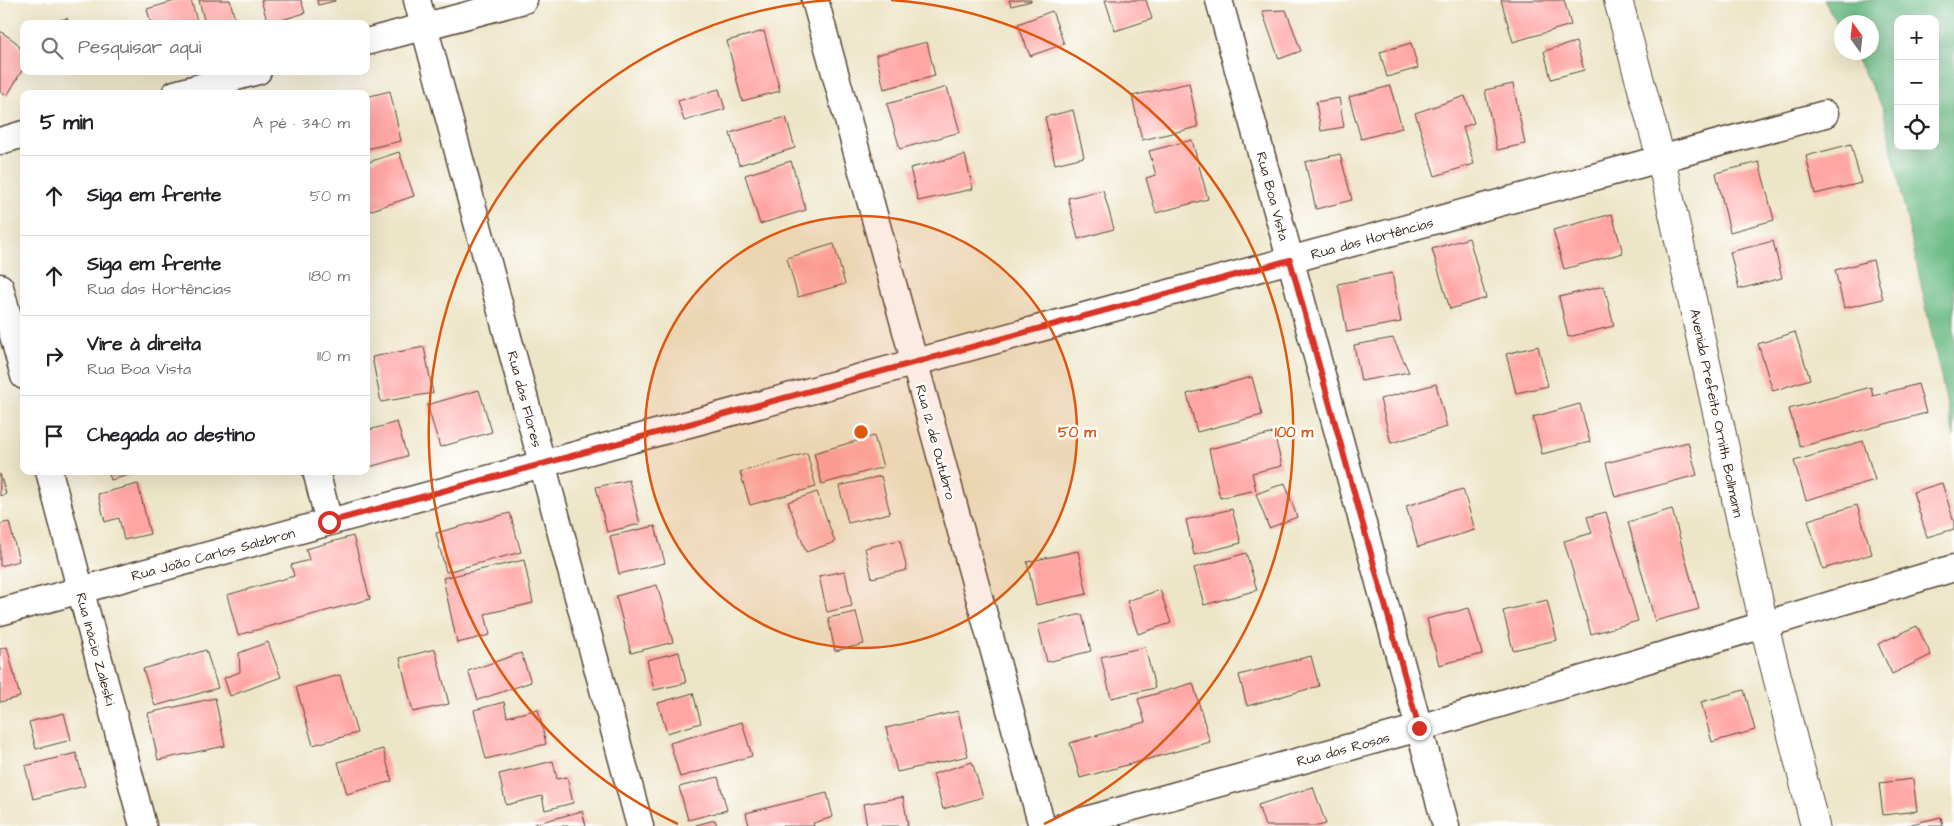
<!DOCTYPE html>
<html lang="pt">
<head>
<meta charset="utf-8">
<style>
	body { margin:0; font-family:"Architects Daughter",sans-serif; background:#f6f6f6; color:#202124 }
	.controls { position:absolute; right:15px; top:15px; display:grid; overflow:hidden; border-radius:10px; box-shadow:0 5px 20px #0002 }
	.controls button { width:45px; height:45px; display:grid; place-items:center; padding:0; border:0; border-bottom:1px solid #e0e0e0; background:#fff; color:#202124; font:25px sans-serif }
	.compass { position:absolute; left:1834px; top:15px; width:45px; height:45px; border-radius:50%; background:#fff; box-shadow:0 5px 20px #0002; rotate:345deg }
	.stop { position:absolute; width:15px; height:15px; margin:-11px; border:4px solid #d93025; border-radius:50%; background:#fff }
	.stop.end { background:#d93025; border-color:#fff; box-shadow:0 1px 5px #0008 }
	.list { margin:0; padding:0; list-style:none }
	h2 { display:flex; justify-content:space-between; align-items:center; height:65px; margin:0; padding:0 20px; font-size:21px }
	h2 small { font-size:16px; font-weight:400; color:#757577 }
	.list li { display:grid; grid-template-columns:32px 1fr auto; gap:15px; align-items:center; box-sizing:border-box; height:80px; padding:0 20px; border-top:1px solid #e0e0e0 }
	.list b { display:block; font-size:19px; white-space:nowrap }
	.list p { margin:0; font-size:16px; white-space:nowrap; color:#757577 }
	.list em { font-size:16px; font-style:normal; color:#757577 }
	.icon { flex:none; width:28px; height:28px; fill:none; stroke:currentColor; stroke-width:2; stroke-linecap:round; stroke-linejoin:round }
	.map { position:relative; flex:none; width:1954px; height:826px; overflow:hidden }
	.search { position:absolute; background:#fff; box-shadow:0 5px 20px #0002; left:20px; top:20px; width:350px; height:55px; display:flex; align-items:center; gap:12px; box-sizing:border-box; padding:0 18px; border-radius:10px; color:#757577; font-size:19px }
	.panel { position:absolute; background:#fff; box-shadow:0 5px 20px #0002; left:20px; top:90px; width:350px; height:385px; border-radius:10px }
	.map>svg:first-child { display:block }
</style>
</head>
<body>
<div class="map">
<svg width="1954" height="826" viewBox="0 0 1954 826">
	<rect width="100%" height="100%" fill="#fff"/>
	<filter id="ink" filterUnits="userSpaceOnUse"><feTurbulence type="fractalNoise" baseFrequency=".02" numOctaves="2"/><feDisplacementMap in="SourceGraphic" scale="10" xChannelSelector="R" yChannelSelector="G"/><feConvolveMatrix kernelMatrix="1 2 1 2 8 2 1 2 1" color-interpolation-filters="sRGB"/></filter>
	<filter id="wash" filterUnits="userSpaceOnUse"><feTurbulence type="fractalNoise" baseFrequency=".0096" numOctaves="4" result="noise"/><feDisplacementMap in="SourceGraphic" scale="20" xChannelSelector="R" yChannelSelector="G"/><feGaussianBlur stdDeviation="1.12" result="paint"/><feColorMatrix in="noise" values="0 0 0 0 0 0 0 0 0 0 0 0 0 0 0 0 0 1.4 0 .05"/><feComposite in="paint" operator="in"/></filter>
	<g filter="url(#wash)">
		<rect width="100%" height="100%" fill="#ede5c7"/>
		<path fill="#6dbc86" stroke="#547352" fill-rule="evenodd" d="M1824,0H1954V437L1883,108L1853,53L1872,52V22H1842L1841,31ZM1898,19H1935V146H1898Z"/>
		<g id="blocks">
			<g fill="#ffa6a4">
				<polygon points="178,0 191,0 198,24 151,24 147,9"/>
				<polygon points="199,0 230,0 236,24 205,24"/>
				<polygon points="261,0 301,0 305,13 268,24"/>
				<polygon points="317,0 335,0 335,1 318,5"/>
				<polygon points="1009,0 1031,0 1031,1 1011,6"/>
				<polygon points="1105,0 1146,0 1152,19 1115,31"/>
				<polygon points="1501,0 1564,0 1571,25 1513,42"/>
				<polygon points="1286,10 1301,51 1279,59 1262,11"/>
				<polygon points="1052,11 1064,44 1030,56 1018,24"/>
				<polygon points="67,18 69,24 51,24 51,23"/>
				<polygon points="0,31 16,42 24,54 24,67 7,96 0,92"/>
				<polygon points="764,31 780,91 742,101 727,41"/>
				<polygon points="927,42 935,76 884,89 876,55"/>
				<polygon points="1576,42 1584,70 1551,79 1544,51"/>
				<polygon points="1411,43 1418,68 1387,77 1380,52"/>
				<polygon points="1189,83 1198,127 1142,140 1132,96"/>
				<polygon points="1513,84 1525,144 1497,150 1485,90"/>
				<polygon points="1390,86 1402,128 1361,139 1349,97"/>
				<polygon points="947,87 960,132 900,149 887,104"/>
				<polygon points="719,89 725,109 684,121 678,101"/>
				<polygon points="390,91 401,141 366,149 366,97"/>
				<polygon points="1465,96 1474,123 1463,127 1474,164 1435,176 1415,113"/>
				<polygon points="1339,98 1344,127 1321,131 1316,102"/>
				<polygon points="1073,110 1084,157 1055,164 1045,117"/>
				<polygon points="786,117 795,148 739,165 730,133"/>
				<polygon points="1192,140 1208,199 1156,213 1146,178 1156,175 1149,151"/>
				<polygon points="1851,144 1861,183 1815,194 1806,156"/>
				<polygon points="399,152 414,196 366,212 366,163"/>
				<polygon points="1340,154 1352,200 1316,209 1305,162"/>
				<polygon points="965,155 973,189 918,201 910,168"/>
				<polygon points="791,161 806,210 760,224 745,175"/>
				<polygon points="1759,162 1774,220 1730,232 1716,173"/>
				<polygon points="1103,190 1114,229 1078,239 1068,198"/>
				<polygon points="1612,214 1623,253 1564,269 1553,230"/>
				<polygon points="1469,238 1486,298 1450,309 1432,249"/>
				<polygon points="1773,241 1782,278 1739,289 1730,252"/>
				<polygon points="834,244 845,284 798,297 787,258"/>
				<polygon points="1873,260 1883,299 1844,308 1835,270"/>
				<polygon points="1392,273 1401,322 1347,332 1338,284"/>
				<polygon points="1604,286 1614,326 1568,337 1559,297"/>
				<polygon points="1795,332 1810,379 1773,391 1758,344"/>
				<polygon points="1393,338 1409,372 1361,381 1354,345"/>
				<polygon points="1538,346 1548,386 1516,393 1506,354"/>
				<polygon points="424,347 433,393 381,402 372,357"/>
				<polygon points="1252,377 1262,415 1197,432 1187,394"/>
				<polygon points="1436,384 1447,427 1391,443 1380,399"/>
				<polygon points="1918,384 1926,413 1800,447 1789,409 1871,387 1873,396"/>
				<polygon points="479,390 492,432 440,447 427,405"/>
				<polygon points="1580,404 1590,442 1542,454 1533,417"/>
				<polygon points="397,422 407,456 366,468 366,431"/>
				<polygon points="1274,433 1282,466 1252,473 1256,490 1220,498 1209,449"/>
				<polygon points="874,436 883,467 822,484 814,453"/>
				<polygon points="1863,441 1875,480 1806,500 1794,461"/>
				<polygon points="1688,442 1697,475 1615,497 1606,463"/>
				<polygon points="807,453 816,487 750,505 740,472"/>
				<polygon points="108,471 140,471 140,472 111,480"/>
				<polygon points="0,474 6,494 0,496"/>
				<polygon points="881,476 890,513 848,523 839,486"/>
				<polygon points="629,480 640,524 607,532 596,487"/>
				<polygon points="1285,483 1297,517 1269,528 1256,494"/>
				<polygon points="1942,483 1954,522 1954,529 1927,537 1913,492"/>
				<polygon points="138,484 150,534 124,540 119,518 105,522 98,494"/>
				<polygon points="1463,489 1475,530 1418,547 1406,506"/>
				<polygon points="817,492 835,542 806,552 788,502"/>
				<polygon points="1857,505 1872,554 1823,569 1808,520"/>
				<polygon points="1232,509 1241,543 1194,555 1186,520"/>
				<polygon points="1672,509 1699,609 1655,621 1628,522"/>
				<polygon points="1606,512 1638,621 1591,634 1564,541 1592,533 1587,517"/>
				<polygon points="510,513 521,552 446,572 436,533"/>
				<polygon points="9,522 19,561 0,566 0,524"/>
				<polygon points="655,526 665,563 619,574 610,536"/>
				<polygon points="353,536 370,599 238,635 227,595 294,576 291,565 309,560 306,549"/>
				<polygon points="900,540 907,570 872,578 865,548"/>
				<polygon points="1078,551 1087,594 1036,605 1027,562"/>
				<polygon points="1246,553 1257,590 1204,605 1194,568"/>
				<polygon points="524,560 533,603 485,614 490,635 457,643 443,578"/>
				<polygon points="845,571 852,606 827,612 819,576"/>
				<polygon points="657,585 673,642 631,653 616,596"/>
				<polygon points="1160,590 1171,623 1138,634 1127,601"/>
				<polygon points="1547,600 1557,640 1513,650 1503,611"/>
				<polygon points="1469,608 1482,654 1439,665 1427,619"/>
				<polygon points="856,612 864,644 835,651 828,618"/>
				<polygon points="1082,614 1091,651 1047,662 1038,625"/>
				<polygon points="1917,626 1931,655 1892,674 1878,644"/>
				<polygon points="268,642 281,677 230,696 224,678 240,672 239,653"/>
				<polygon points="7,647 20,697 0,702 0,649"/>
				<polygon points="1145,647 1155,688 1111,698 1101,657"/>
				<polygon points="435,649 449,704 413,712 400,658"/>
				<polygon points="206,650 218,688 155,706 143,669"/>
				<polygon points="679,652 686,683 654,690 647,660"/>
				<polygon points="521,653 531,682 478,700 468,671"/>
				<polygon points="1311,656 1319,686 1247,706 1239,675"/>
				<polygon points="340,675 357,733 313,745 296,687"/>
				<polygon points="1193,683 1210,742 1080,778 1070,743 1145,722 1138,699"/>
				<polygon points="1744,690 1755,730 1712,742 1701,702"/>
				<polygon points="693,693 701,723 667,733 658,703"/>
				<polygon points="215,698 225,746 158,760 148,713"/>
				<polygon points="504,702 507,717 538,709 546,744 486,759 474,710"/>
				<polygon points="958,711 968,756 897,772 886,728"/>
				<polygon points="64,713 71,740 36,749 29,722"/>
				<polygon points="742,722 752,756 680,777 670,743"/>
				<polygon points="383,749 392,781 347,794 338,762"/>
				<polygon points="76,753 85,786 33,799 25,766"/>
				<polygon points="553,761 557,779 567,777 573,803 545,810 542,796 506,805 499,774"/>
				<polygon points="972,762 983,797 943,809 933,774"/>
				<polygon points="718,777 727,810 688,820 679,787"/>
				<polygon points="1913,779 1917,811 1883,815 1879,783"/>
				<polygon points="1313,787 1326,824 1318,826 1265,826 1258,805"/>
				<polygon points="827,793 833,817 813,823 814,826 749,826 746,813"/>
				<polygon points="903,797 908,826 867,826 863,804"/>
				<polygon points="582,811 586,826 534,826 534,824"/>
				<polygon points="1941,817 1943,826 1907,826 1907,825"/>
				<polygon points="715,820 717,826 696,826 696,825"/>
			</g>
		</g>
	</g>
	<g filter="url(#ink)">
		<use href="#blocks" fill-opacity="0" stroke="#564637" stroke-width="1"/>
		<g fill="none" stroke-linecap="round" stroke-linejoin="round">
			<defs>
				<g id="minor">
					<polyline points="417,0 640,826"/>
					<polyline points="815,0 1042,826"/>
					<polyline points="1219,0 1446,826"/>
					<polyline points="366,42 524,0"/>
					<polyline points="175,94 258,71"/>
					<polyline points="0,141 24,134"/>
					<polyline points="0,287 24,376"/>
					<polyline points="49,471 143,826"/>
					<polyline points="316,471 329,522"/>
					<polyline points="0,612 1825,114"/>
					<polyline points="1064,826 1419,728 1954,568"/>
				</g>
				<polyline id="tertiary" points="1618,0 1661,159 1764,625 1815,826"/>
			</defs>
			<use href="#minor" stroke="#564637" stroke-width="29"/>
			<use href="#tertiary" stroke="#564637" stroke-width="30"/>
			<use href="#minor" stroke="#fff" stroke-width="26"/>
			<use href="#tertiary" stroke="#fff" stroke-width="28"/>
		</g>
	</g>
	<g fill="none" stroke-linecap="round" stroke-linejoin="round" filter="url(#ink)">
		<polyline stroke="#d93025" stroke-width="6" points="329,522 1290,260 1419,728"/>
	</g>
	<circle cx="861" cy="432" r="216" fill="#df570d" fill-opacity=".12"/>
	<g fill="none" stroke="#df570d" stroke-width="2.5">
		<circle cx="861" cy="432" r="216"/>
		<path d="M678 824A433 433 0 0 1 831 0M891 0A433 433 0 0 1 1044 824"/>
	</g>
	<g text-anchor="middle" stroke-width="5" stroke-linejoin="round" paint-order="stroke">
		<g font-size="14" fill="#3b2a1e" stroke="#fff">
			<text transform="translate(1273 196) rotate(75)" y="5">Rua Boa Vista</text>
			<text transform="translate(1372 238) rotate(-15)" y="5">Rua das Hortências</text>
			<text transform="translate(525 399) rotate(75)" y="5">Rua das Flores</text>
			<text transform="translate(1717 413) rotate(78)" y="5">Avenida Prefeito Ornith Bollmann</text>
			<text transform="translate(936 442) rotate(75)" y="5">Rua 12 de Outubro</text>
			<text transform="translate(213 554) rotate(-15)" y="5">Rua João Carlos Salzbron</text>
			<text transform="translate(96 649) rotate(75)" y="5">Rua Inácio Zaleski</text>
			<text transform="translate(1343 749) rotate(-15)" y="5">Rua das Rosas</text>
		</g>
	</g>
	<circle cx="861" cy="432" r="8" fill="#df570d" stroke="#fff" stroke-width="2.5"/>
	<g font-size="15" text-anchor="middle" font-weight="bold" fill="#df570d" stroke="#fff" stroke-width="5" stroke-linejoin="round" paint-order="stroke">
		<text x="1077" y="437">50 m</text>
		<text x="1294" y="437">100 m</text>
	</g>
</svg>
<div class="controls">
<button>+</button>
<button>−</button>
<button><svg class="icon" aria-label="locate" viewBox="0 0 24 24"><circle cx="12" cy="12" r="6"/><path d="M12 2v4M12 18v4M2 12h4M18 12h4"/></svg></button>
</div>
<svg class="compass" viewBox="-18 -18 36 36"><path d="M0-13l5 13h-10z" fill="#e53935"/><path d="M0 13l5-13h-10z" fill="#757577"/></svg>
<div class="stop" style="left:329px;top:522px"></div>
<div class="stop end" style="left:1419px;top:728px"></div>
<div class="search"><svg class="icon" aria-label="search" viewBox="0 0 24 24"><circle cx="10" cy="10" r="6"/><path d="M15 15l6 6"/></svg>Pesquisar aqui</div>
<section class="panel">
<h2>5 min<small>A pé · 340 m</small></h2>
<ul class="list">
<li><svg class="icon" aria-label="ahead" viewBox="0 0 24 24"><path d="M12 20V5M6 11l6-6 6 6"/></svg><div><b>Siga em frente</b></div><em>50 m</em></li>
<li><svg class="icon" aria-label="ahead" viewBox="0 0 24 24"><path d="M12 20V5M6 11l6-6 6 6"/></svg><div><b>Siga em frente</b><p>Rua das Hortências</p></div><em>180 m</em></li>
<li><svg class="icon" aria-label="right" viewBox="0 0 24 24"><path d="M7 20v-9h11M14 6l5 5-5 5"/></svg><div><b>Vire à direita</b><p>Rua Boa Vista</p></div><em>110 m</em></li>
<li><svg class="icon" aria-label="arrive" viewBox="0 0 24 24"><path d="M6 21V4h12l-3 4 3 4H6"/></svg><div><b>Chegada ao destino</b></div></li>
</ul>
</section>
</div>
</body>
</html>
